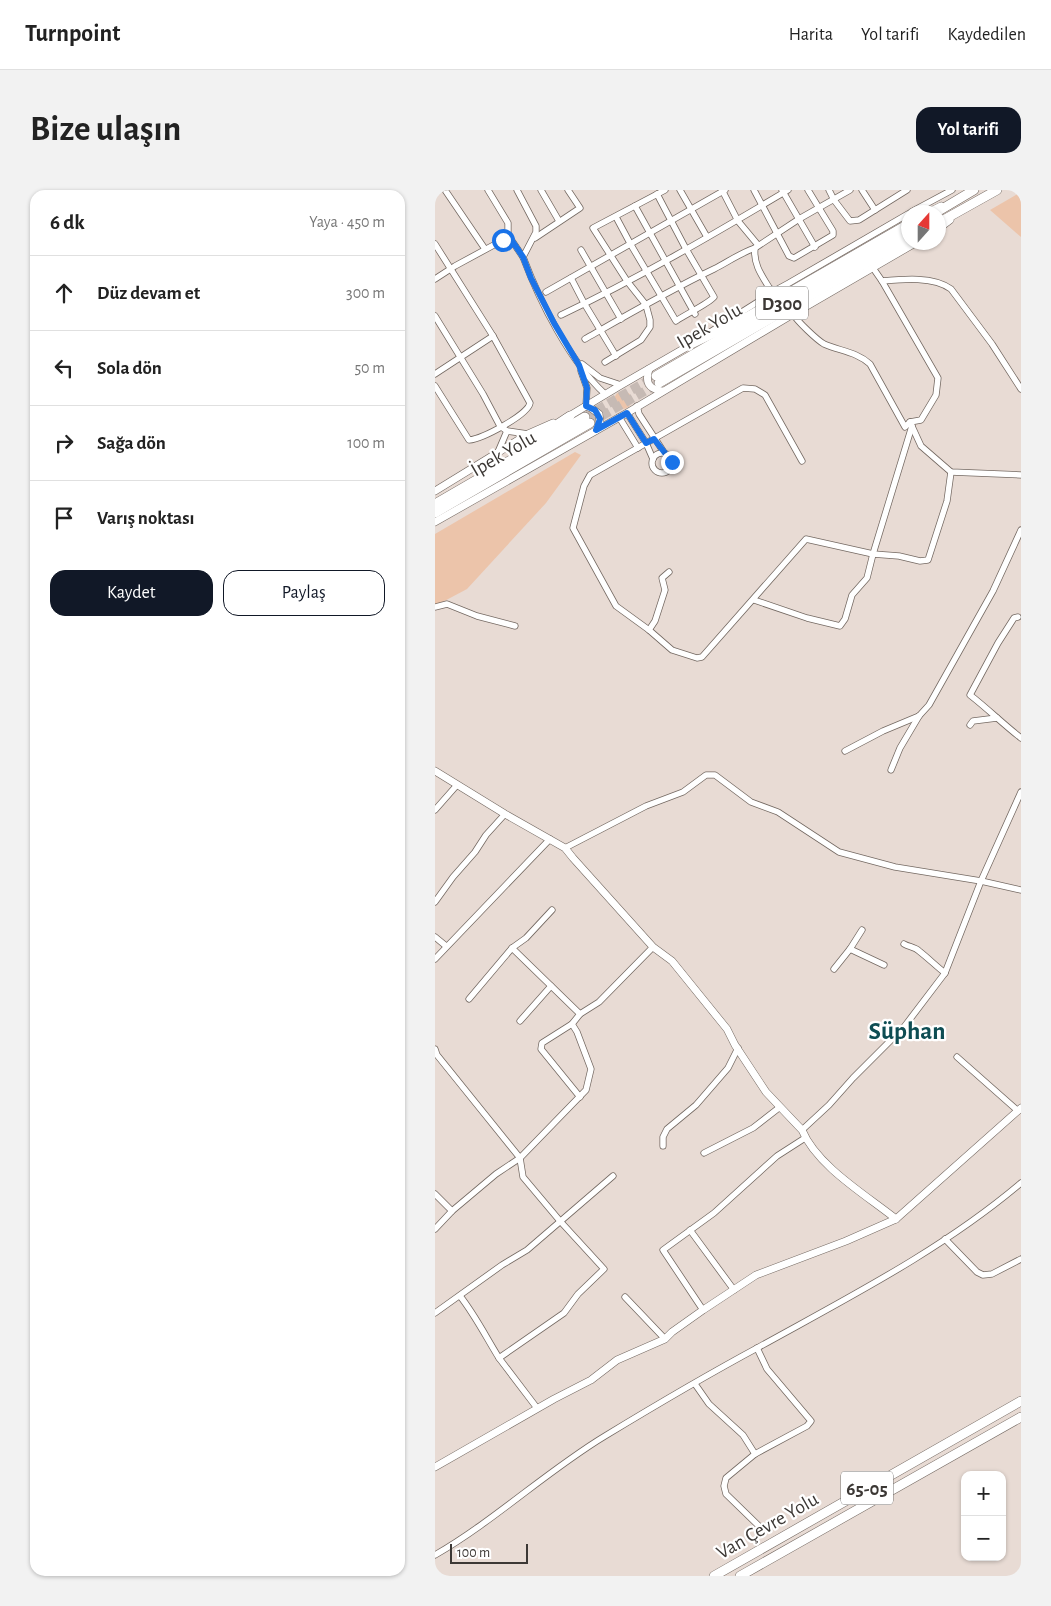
<!DOCTYPE html>
<html lang="tr">
<head>
<meta charset="utf-8">
<style>
	body { margin:0; font-family:"Alegreya Sans",sans-serif; background:#f2f2f2; color:#222 }
	.controls { position:absolute; right:15px; bottom:15px; display:grid; overflow:hidden; border-radius:10px; box-shadow:0 1px 4px #0004 }
	.controls button { width:45px; height:45px; display:grid; place-items:center; padding:0; border:0; border-bottom:1px solid #e0e0e0; background:#fff; color:#222; font:25px sans-serif }
	.compass { position:absolute; left:466px; top:15px; width:45px; height:45px; border-radius:50%; background:#fff; box-shadow:0 1px 4px #0004; rotate:21deg }
	.scale { position:absolute; left:15px; bottom:12px; width:78px; box-sizing:border-box; padding-left:5px; border:2px solid #3c3835; border-top:0; font-size:14px; line-height:18px; white-space:nowrap; color:#3c3835; -webkit-text-stroke:4px #fff; paint-order:stroke }
	.stop { position:absolute; width:15px; height:15px; margin:-11px; border:4px solid #1a73e8; border-radius:50%; background:#fff }
	.stop.end { background:#1a73e8; border-color:#fff; box-shadow:0 1px 5px #0008 }
	.list { margin:0; padding:0; list-style:none }
	h2 { display:flex; justify-content:space-between; align-items:center; height:65px; margin:0; padding:0 20px; font-size:21px }
	h2 small { font-size:16px; font-weight:400; color:#767676 }
	.list li { display:grid; grid-template-columns:32px 1fr auto; gap:15px; align-items:center; box-sizing:border-box; height:75px; padding:0 20px; border-top:1px solid #e0e0e0 }
	.list b { display:block; font-size:19px; white-space:nowrap }
	.list em { font-size:16px; font-style:normal; color:#767676 }
	.actions { display:flex; gap:10px; padding:15px 20px }
	.actions a { flex:1; padding:11px 0; border:1px solid #111827; border-radius:15px; text-align:center; font-size:18px; color:#111827 }
	.actions .main { background:#111827; color:#fff }
	.icon { flex:none; width:28px; height:28px; fill:none; stroke:currentColor; stroke-width:2; stroke-linecap:round; stroke-linejoin:round }
	.map { position:relative; flex:none; width:586px; height:1386px; overflow:hidden; border-radius:15px }
	header { display:flex; align-items:center; gap:30px; box-sizing:border-box; height:70px; padding:0 25px; background:#fff; border-bottom:1px solid #e0e0e0 }
	header strong { font-size:24px }
	nav { display:flex; gap:28px; margin-inline-start:auto; font-size:18px }
	.intro { display:flex; align-items:center; justify-content:space-between; box-sizing:border-box; height:120px; padding:0 30px }
	h1 { margin:0; font-size:35px }
	.button { padding:12px 22px; border-radius:15px; background:#111827; color:#fff; font-size:18px; font-weight:700 }
	main { display:flex; gap:30px; padding:0 30px }
	aside { flex:1; background:#fff; border-radius:15px; box-shadow:0 1px 4px #0004 }
	.map>svg:first-child { display:block }
</style>
</head>
<body>
<header>
<strong>Turnpoint</strong>
<nav><a>Harita</a><a>Yol tarifi</a><a>Kaydedilen</a></nav>
</header>
<div class="intro"><h1>Bize ulaşın</h1><a class="button">Yol tarifi</a></div>
<main>
<aside>
<h2>6 dk<small>Yaya · 450 m</small></h2>
<ul class="list">
<li><svg class="icon" aria-label="ahead" viewBox="0 0 24 24"><path d="M12 20V5M6 11l6-6 6 6"/></svg><div><b>Düz devam et</b></div><em>300 m</em></li>
<li><svg class="icon" aria-label="left" viewBox="0 0 24 24"><path d="M17 20v-9H6M10 6l-5 5 5 5"/></svg><div><b>Sola dön</b></div><em>50 m</em></li>
<li><svg class="icon" aria-label="right" viewBox="0 0 24 24"><path d="M7 20v-9h11M14 6l5 5-5 5"/></svg><div><b>Sağa dön</b></div><em>100 m</em></li>
<li><svg class="icon" aria-label="arrive" viewBox="0 0 24 24"><path d="M6 21V4h12l-3 4 3 4H6"/></svg><div><b>Varış noktası</b></div></li>
</ul>
<div class="actions"><a class="main">Kaydet</a><a>Paylaş</a></div>
</aside>
<div class="map">
<svg width="586" height="1386" viewBox="0 0 586 1386">
	<rect width="100%" height="100%" fill="#e8dbd4"/>
	<g fill="#ecc4aa">
		<polygon points="586,2 586,47 555,20"/>
		<circle cx="188" cy="210" r="9"/>
		<polygon points="140,262 146,265 111,313 32,399 0,416 0,344"/>
	</g>
	<g fill="none" stroke-linecap="round" stroke-linejoin="round">
		<g stroke="#c6bab4" stroke-width="9" stroke-dasharray="9 4.5" stroke-linecap="butt">
			<polyline points="150,227 221,186"/>
			<polyline points="155,233 224,193"/>
		</g>
		<defs>
			<g id="minor">
				<polyline points="10,0 50,59"/>
				<path d="M82,0L101,36V42L88,67C105,112 135,172 170,204"/>
				<polyline points="106,0 124,31"/>
				<polyline points="245,0 272,47"/>
				<polyline points="287,0 303,31 323,55"/>
				<polyline points="319,0 354,66 359,68 398,45 398,41 373,0"/>
				<polyline points="347,0 380,57"/>
				<polyline points="394,0 399,10 415,31 424,30 472,0"/>
				<polyline points="427,0 440,20"/>
				<polyline points="200,16 260,124"/>
				<polyline points="476,22 517,0"/>
				<path d="M181,27L196,55L241,131C251,124 273,114 279,107L251,59L222,4"/>
				<polyline points="73,45 88,67"/>
				<polyline points="100,48 145,18 133,0"/>
				<path d="M0,54L58,146L95,213C93,225 47,249 34,250L0,196"/>
				<polyline points="146,60 186,129"/>
				<path d="M438,78L447,91C468,89 499,86 516,99L557,154L586,199"/>
				<polyline points="136,88 149,113 181,166"/>
				<polyline points="0,89 20,76 68,50 73,45 73,33 53,0"/>
				<polyline points="447,91 503,188 501,205 486,230 475,232"/>
				<polyline points="335,99 341,100 354,93 473,24"/>
				<path d="M335,99C327,86 318,74 320,58L364,29L415,0"/>
				<polyline points="111,102 290,0"/>
				<path d="M358,124C362,131 382,150 389,154C405,161 422,162 435,174L470,237L475,232L486,256L516,282L586,285"/>
				<path d="M126,125C204,88 279,44 353,0"/>
				<polyline points="0,126 48,204 65,236 72,241"/>
				<path d="M150,149C192,125 235,100 279,79C293,72 305,63 320,58"/>
				<polyline points="264,149 329,108 335,99"/>
				<polyline points="170,172 206,150 215,137 215,130 211,115 192,91 158,38 230,0"/>
				<polyline points="147,174 165,188 186,195"/>
				<polyline points="146,181 152,198 151,216"/>
				<polyline points="0,184 58,146"/>
				<polyline points="202,216 204,224 230,264"/>
				<polyline points="192,223 211,253 218,269"/>
				<polyline points="184,227 203,258"/>
				<polyline points="63,262 72,241 93,244"/>
				<circle cx="227" cy="273" r="10"/>
				<polyline points="367,271 330,205 320,199 308,198 155,285 149,296 138,338 181,416 214,440 237,460 262,468 267,467 371,349 438,364 464,366 485,371 493,370 512,311 516,282"/>
				<polyline points="319,410 372,428 405,436 410,429 417,405 432,388 438,364 477,236"/>
				<polyline points="0,417 12,414 42,426 80,436"/>
				<path d="M583,427L579,428L563,453L535,505C553,519 568,534 586,548"/>
				<polyline points="214,440 220,431 230,400 227,388 234,382"/>
				<polyline points="535,535 538,531 562,528"/>
				<polyline points="410,561 448,541 484,526 494,515 558,401 586,340"/>
				<polyline points="456,580 465,558 484,526"/>
				<polyline points="0,620 22,595"/>
				<polyline points="130,658 211,616 248,602 271,585 280,585 316,612 343,622 404,662 460,677 546,691 586,700"/>
				<polyline points="0,712 18,687 40,662 51,645 70,624"/>
				<polyline points="0,747 11,756"/>
				<path d="M469,754C474,757 480,757 484,761C493,768 501,776 510,783"/>
				<polyline points="415,759 449,775"/>
				<polyline points="0,769 115,649"/>
				<polyline points="399,779 415,759 427,740"/>
				<polyline points="34,809 77,758 91,748 117,720"/>
				<polyline points="145,824 164,812 218,757"/>
				<polyline points="85,831 116,796"/>
				<polyline points="137,834 107,853 106,859 145,907"/>
				<polyline points="0,859 2,865 85,968 88,987 125,1031 169,1079 143,1104 129,1123 64,1168 102,1218"/>
				<polyline points="522,867 583,921"/>
				<polyline points="367,940 394,915 418,888 469,837 510,783 546,691 586,602"/>
				<polyline points="228,956 228,947 232,939 261,915 293,878 303,858"/>
				<polyline points="269,963 318,938 345,917"/>
				<polyline points="0,1004 17,1021"/>
				<polyline points="0,1039 17,1021 61,984 85,968 151,900 156,879 142,842 137,834 145,824 77,758"/>
				<polyline points="255,1040 299,1100"/>
				<polyline points="510,1049 542,1082 548,1085 557,1084 586,1069"/>
				<path d="M25,1106C40,1125 51,1147 64,1168"/>
				<polyline points="190,1107 230,1149"/>
				<polyline points="268,1120 228,1060 279,1023 342,966 370,948"/>
				<polyline points="0,1123 67,1075 92,1060 178,986"/>
				<polyline points="322,1158 332,1179 376,1231 372,1236 320,1264 291,1288 289,1296 291,1304 326,1338"/>
				<polyline points="260,1194 274,1214 308,1245 320,1264"/>
				<path d="M0,1365C59,1331 112,1281 170,1246C221,1215 272,1185 324,1157C414,1107 507,1060 586,993"/>
			</g>
			<g id="tertiary">
				<polyline points="494,22 506,16"/>
				<polyline points="503,39 515,30"/>
				<path d="M214,179C210,192 213,199 227,201"/>
				<polyline points="151,216 156,218 164,224 165,233 161,240"/>
				<polyline points="131,228 186,195 250,158 289,139 473,33"/>
				<polyline points="0,301 93,244 118,233"/>
				<polyline points="0,332 192,223 358,124 482,52"/>
				<path d="M0,581L70,624L130,658L138,668L218,757L237,771L292,839L300,855L331,902L367,940C382,976 431,1005 461,1029"/>
				<polyline points="0,1277 119,1209 156,1190 182,1170 230,1149 237,1142 268,1120 321,1085 411,1051 461,1029 586,918"/>
			</g>
			<g id="trunk">
				<polyline points="502,22 539,0"/>
				<polyline points="503,33 562,0"/>
				<polyline points="221,186 473,40"/>
				<polyline points="224,193 473,49"/>
				<polyline points="100,249 135,226"/>
				<polyline points="0,314 150,227"/>
				<polyline points="0,323 155,233"/>
				<polyline points="279,1386 586,1211"/>
				<polyline points="305,1386 586,1227"/>
			</g>
		</defs>
		<use href="#minor" stroke="#746962" stroke-width="7"/>
		<use href="#tertiary" stroke="#746962" stroke-width="8"/>
		<use href="#trunk" stroke="#746962" stroke-width="10"/>
		<use href="#minor" stroke="#fff" stroke-width="5.5"/>
		<use href="#tertiary" stroke="#fff" stroke-width="7"/>
		<use href="#trunk" stroke="#fff" stroke-width="9"/>
	</g>
	<g fill="none" stroke-linecap="round" stroke-linejoin="round">
		<polyline stroke="#1a73e8" stroke-width="6" points="68,50 73,45 88,67 96,88 119,133 144,175 152,198 151,216 160,220 165,229 161,240 192,223 211,253 219,249 237,272"/>
	</g>
	<g text-anchor="middle" stroke-width="4.5" stroke-linejoin="round" paint-order="stroke">
		<g fill="#fff" stroke="#767472" stroke-width="1">
			<rect x="321" y="96.5" width="52" height="33" rx="4"/>
			<rect x="406" y="1281.5" width="52" height="33" rx="4"/>
		</g>
		<g font-size="19" font-weight="bold" fill="#3c3835">
			<text x="347" y="120">D300</text>
			<text x="432" y="1305">65-05</text>
		</g>
		<g font-size="20" fill="#3c3835" stroke="#fff">
			<text transform="translate(274 135) rotate(-30)" y="7">Ipek Yolu</text>
			<text transform="translate(68 263) rotate(-30)" y="7">İpek Yolu</text>
			<text transform="translate(332 1335) rotate(-30)" y="7">Van Çevre Yolu</text>
		</g>
		<g font-size="25" font-weight="bold" fill="#0e4d53" stroke="#fff">
			<text x="472" y="849">Süphan</text>
		</g>
	</g>
</svg>
<div class="controls">
<button>+</button>
<button>−</button>
</div>
<svg class="compass" viewBox="-18 -18 36 36"><path d="M0-13l5 13h-10z" fill="#e53935"/><path d="M0 13l5-13h-10z" fill="#767676"/></svg>
<div class="scale">100 m</div>
<div class="stop" style="left:68px;top:50px"></div>
<div class="stop end" style="left:237px;top:272px"></div>
</div>
</main>
</body>
</html>
